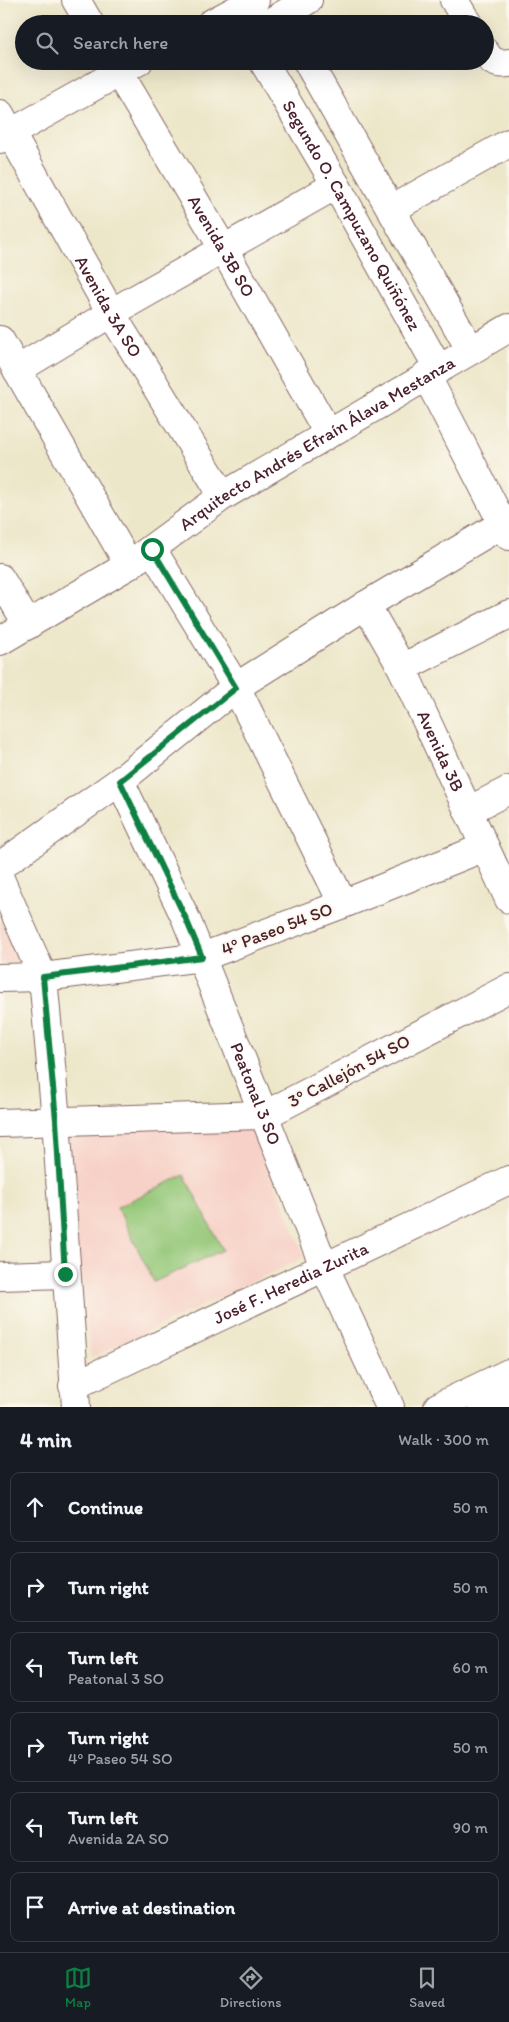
<!DOCTYPE html>
<html lang="en">
<head>
<meta charset="utf-8">
<style>
	body { margin:0; font-family:Itim,sans-serif; background:#242831; color:#f1f3f6 }
	.stop { position:absolute; width:15px; height:15px; margin:-11px; border:4px solid #0b8043; border-radius:50%; background:#fff }
	.stop.end { background:#0b8043; border-color:#fff; box-shadow:0 1px 5px #0008 }
	.list { margin:0; padding:0; list-style:none }
	h2 { display:flex; justify-content:space-between; align-items:center; height:65px; margin:0; padding:0 20px; font-size:21px }
	h2 small { font-size:16px; font-weight:400; color:#9ea1a6 }
	.list li { display:grid; grid-template-columns:32px 1fr auto; gap:15px; align-items:center; box-sizing:border-box; height:70px; margin:0 10px 10px; padding:0 10px; border:1px solid #363941; border-radius:10px }
	.list b { display:block; font-size:19px; white-space:nowrap }
	.list p { margin:0; font-size:16px; white-space:nowrap; color:#9ea1a6 }
	.list em { font-size:16px; font-style:normal; color:#9ea1a6 }
	.icon { flex:none; width:28px; height:28px; fill:none; stroke:currentColor; stroke-width:2; stroke-linecap:round; stroke-linejoin:round }
	.map { position:relative; flex:none; width:509px; height:1407px; overflow:hidden }
	.search { position:absolute; background:#171b24; box-shadow:0 5px 20px #0002; left:15px; right:15px; top:15px; height:55px; display:flex; align-items:center; gap:12px; box-sizing:border-box; padding:0 18px; border-radius:28px; color:#9ea1a6; font-size:19px }
	.sheet { height:545px; background:#171b24 }
	nav { display:flex; justify-content:space-around; align-items:center; box-sizing:border-box; height:70px; border-top:1px solid #363941; background:#171b24; font-size:14px; color:#9ea1a6 }
	nav a { display:grid; justify-items:center; gap:2px }
	nav .on { color:#0b8043 }
	.map>svg:first-child { display:block }
</style>
</head>
<body>
<div class="map">
<svg width="509" height="1407" viewBox="0 0 509 1407">
	<rect width="100%" height="100%" fill="#fbf7ec"/>
	<filter id="ink" filterUnits="userSpaceOnUse"><feTurbulence type="fractalNoise" baseFrequency=".02" numOctaves="2"/><feDisplacementMap in="SourceGraphic" scale="10" xChannelSelector="R" yChannelSelector="G"/><feConvolveMatrix kernelMatrix="1 2 1 2 8 2 1 2 1" color-interpolation-filters="sRGB"/></filter>
	<filter id="wash" filterUnits="userSpaceOnUse"><feTurbulence type="fractalNoise" baseFrequency=".0096" numOctaves="4" result="noise"/><feDisplacementMap in="SourceGraphic" scale="20" xChannelSelector="R" yChannelSelector="G"/><feGaussianBlur stdDeviation="1.12" result="paint"/><feColorMatrix in="noise" values="0 0 0 0 0 0 0 0 0 0 0 0 0 0 0 0 0 1.4 0 .05"/><feComposite in="paint" operator="in"/></filter>
	<g filter="url(#wash)">
		<rect width="100%" height="100%" fill="#ede7ca"/>
		<g fill="#f7d1c7">
			<polygon points="0,921 22,961 0,963"/>
			<polygon points="251,1125 305,1257 91,1358 64,1132"/>
		</g>
		<polygon fill="#94c778" stroke="#6f7352" points="184,1175 223,1250 154,1282 117,1207"/>
	</g>
	<g filter="url(#ink)">
		<g fill="none" stroke-linecap="round" stroke-linejoin="round">
			<defs>
				<g id="minor">
					<polyline points="76,0 90,24"/>
					<polyline points="454,0 468,24"/>
					<polyline points="210,24 255,0"/>
					<polyline points="267,24 308,0"/>
					<path d="M485,52C491,62 497,65 509,63"/>
					<path id="s1" d="M112,61L224,250L328,433"/>
					<path id="s2" d="M263,61L336,185L438,368"/>
					<polyline points="307,61 470,349"/>
					<path id="s3" d="M0,114L111,313L223,496"/>
					<polyline points="0,139 139,61"/>
					<polyline points="392,209 509,143"/>
					<polyline points="0,340 129,565"/>
					<polyline points="17,370 111,313 336,185"/>
					<polyline points="426,375 509,536"/>
					<polyline points="152,549 236,687 343,904"/>
					<polyline points="0,578 28,625"/>
					<path id="s4" d="M366,605L402,668L509,899"/>
					<path id="s5" d="M0,641L129,565L223,496L509,328"/>
					<polyline points="402,668 509,614"/>
					<path id="s6" d="M120,781L186,919L324,1266L390,1407"/>
					<polyline points="468,811 509,790"/>
					<polyline points="0,866 120,781 236,687 366,605 509,520"/>
					<polyline points="0,879 43,977 56,1120 76,1407"/>
					<polyline points="0,978 43,977 202,957 343,904 485,847"/>
					<polyline points="0,1123 265,1115 509,988"/>
					<polyline points="0,1276 65,1274"/>
					<path id="s7" d="M73,1386L509,1180"/>
					<polyline points="438,1407 509,1373"/>
					<polyline points="483,1407 509,1395"/>
				</g>
			</defs>
			<use href="#minor" stroke="#836563" stroke-width="30"/>
			<use href="#minor" stroke="#fff" stroke-width="28"/>
		</g>
	</g>
	<g fill="none" stroke-linecap="round" stroke-linejoin="round" filter="url(#ink)">
		<polyline stroke="#0b8043" stroke-width="6" points="65,1274 56,1120 43,977 202,957 186,919 120,781 236,688 152,549"/>
	</g>
	<g text-anchor="middle" stroke-width="4" stroke-linejoin="round" paint-order="stroke">
		<g font-size="18" fill="#4a1f2b" stroke="#fbf7ec">
			<text dy="6" stroke="none"><textPath href="#s2" startOffset="178">Segundo O. Campuzano Quiñónez</textPath></text>
			<text dy="6" stroke="none"><textPath href="#s1" startOffset="215">Avenida 3B SO</textPath></text>
			<text dy="6" stroke="none"><textPath href="#s3" startOffset="221">Avenida 3A SO</textPath></text>
			<text dy="6" stroke="none"><textPath href="#s5" startOffset="374">Arquitecto Andrés Efraín Álava Mestanza</textPath></text>
			<text dy="6" stroke="none"><textPath href="#s4" startOffset="164">Avenida 3B</textPath></text>
			<text transform="translate(277 929) rotate(-21)" y="6">4º Paseo 54 SO</text>
			<text transform="translate(349 1071) rotate(-28)" y="6">3º Callejón 54 SO</text>
			<text dy="6" stroke="none"><textPath href="#s6" startOffset="341">Peatonal 3 SO</textPath></text>
			<text dy="6" stroke="none"><textPath href="#s7" startOffset="241">José F. Heredia Zurita</textPath></text>
		</g>
	</g>
</svg>
<div class="stop" style="left:152px;top:549px"></div>
<div class="stop end" style="left:65px;top:1274px"></div>
<div class="search"><svg class="icon" aria-label="search" viewBox="0 0 24 24"><circle cx="10" cy="10" r="6"/><path d="M15 15l6 6"/></svg>Search here</div>
</div>
<section class="sheet">
<h2>4 min<small>Walk · 300 m</small></h2>
<ul class="list">
<li><svg class="icon" aria-label="ahead" viewBox="0 0 24 24"><path d="M12 20V5M6 11l6-6 6 6"/></svg><div><b>Continue</b></div><em>50 m</em></li>
<li><svg class="icon" aria-label="right" viewBox="0 0 24 24"><path d="M7 20v-9h11M14 6l5 5-5 5"/></svg><div><b>Turn right</b></div><em>50 m</em></li>
<li><svg class="icon" aria-label="left" viewBox="0 0 24 24"><path d="M17 20v-9H6M10 6l-5 5 5 5"/></svg><div><b>Turn left</b><p>Peatonal 3 SO</p></div><em>60 m</em></li>
<li><svg class="icon" aria-label="right" viewBox="0 0 24 24"><path d="M7 20v-9h11M14 6l5 5-5 5"/></svg><div><b>Turn right</b><p>4º Paseo 54 SO</p></div><em>50 m</em></li>
<li><svg class="icon" aria-label="left" viewBox="0 0 24 24"><path d="M17 20v-9H6M10 6l-5 5 5 5"/></svg><div><b>Turn left</b><p>Avenida 2A SO</p></div><em>90 m</em></li>
<li><svg class="icon" aria-label="arrive" viewBox="0 0 24 24"><path d="M6 21V4h12l-3 4 3 4H6"/></svg><div><b>Arrive at destination</b></div></li>
</ul>
</section>
<nav>
<a class="on"><svg class="icon" aria-label="map" viewBox="0 0 24 24"><path d="M3 6l6-2 6 2 6-2v14l-6 2-6-2-6 2zM9 4v14M15 6v14"/></svg>Map</a>
<a><svg class="icon" aria-label="directions" viewBox="0 0 24 24"><path d="M12 3l9 9-9 9-9-9zM9 14v-3h6M13 9l2 2-2 2"/></svg>Directions</a>
<a><svg class="icon" aria-label="saved" viewBox="0 0 24 24"><path d="M7 4h10v16l-5-4-5 4z"/></svg>Saved</a>
</nav>
</body>
</html>
